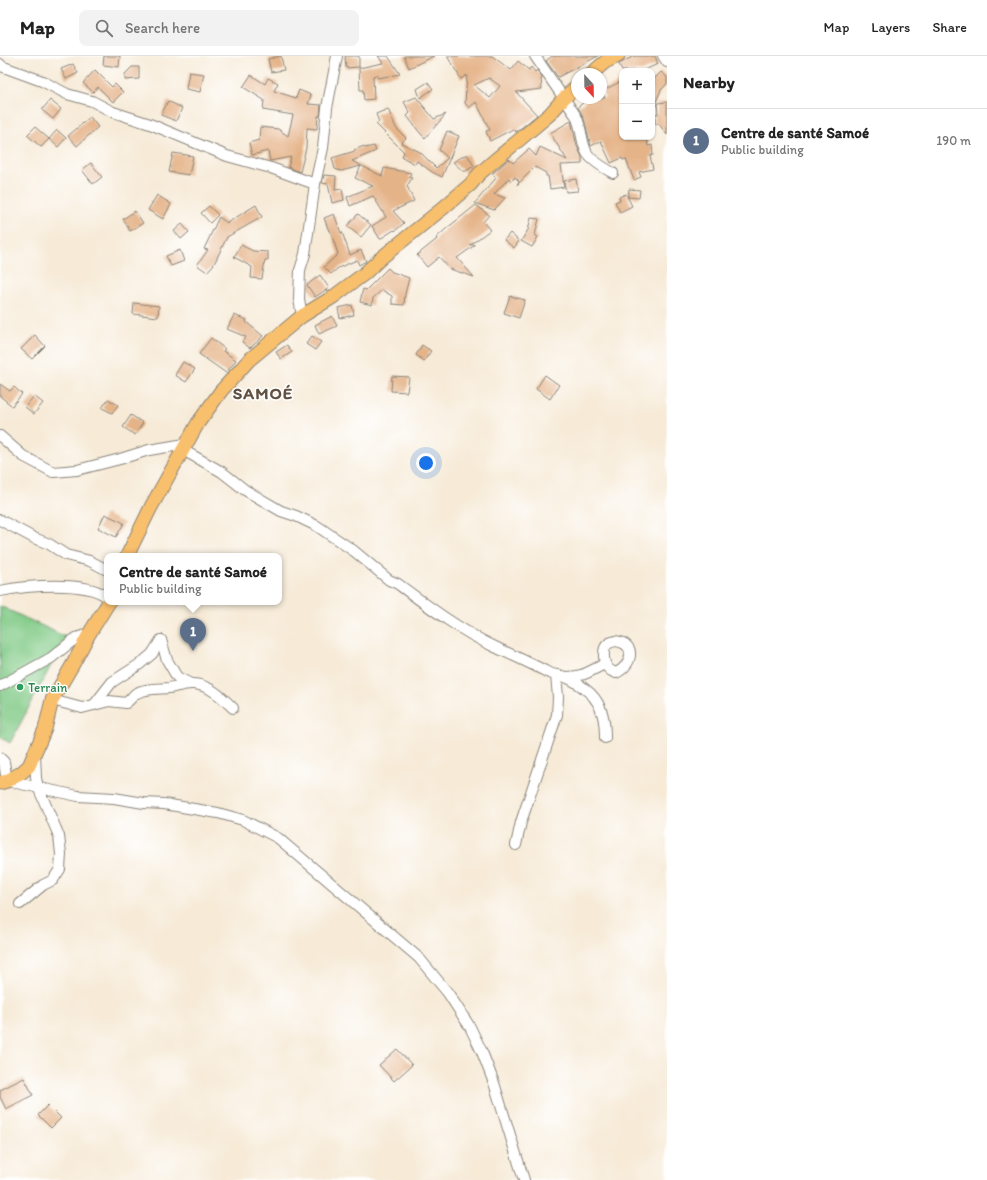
<!DOCTYPE html>
<html lang="en">
<head>
<meta charset="utf-8">
<style>
	body { margin:0; font-family:Itim,sans-serif; background:#f2f2f2; color:#222 }
	.controls { position:absolute; right:12px; top:12px; display:grid; overflow:hidden; border-radius:8px; box-shadow:0 1px 3px #0004 }
	.controls button { width:36px; height:36px; display:grid; place-items:center; padding:0; border:0; border-bottom:1px solid #e0e0e0; background:#fff; color:#222; font:20px sans-serif }
	.compass { position:absolute; left:571px; top:12px; width:36px; height:36px; border-radius:50%; background:#fff; box-shadow:0 1px 3px #0004; rotate:158deg }
	.you { position:absolute; left:426px; top:407px; width:14px; height:14px; margin:-10px; border:3px solid #fff; border-radius:50%; background:#1a73e8; box-shadow:0 0 0 6px #1a73e833 }
	.badge { display:grid; place-items:center; width:26px; height:26px; border-radius:50%; background:#ea580c; color:#fff; font-size:13px; font-weight:700 }
	.pin { position:absolute; translate:-50% -33px; filter:drop-shadow(0 1px 2px #0008) }
	.pin::after { content:''; position:absolute; top:21px; width:14px; height:12px; background:inherit; clip-path:polygon(0 0,100% 0,50% 100%) }
	.popup { position:absolute; left:104px; top:497px; width:178px; height:52px; box-sizing:border-box; display:grid; place-content:center; border-radius:8px; background:#fff; filter:drop-shadow(0 1px 3px #0005); font-size:13px; white-space:nowrap; color:#767676 }
	.popup b { font-size:15px; color:#222 }
	.popup::after { content:''; position:absolute; left:50%; top:100%; margin-left:-8px; border:8px solid transparent; border-top-color:#fff }
	.list { margin:0; padding:0; list-style:none }
	h2 { display:flex; justify-content:space-between; align-items:center; height:52px; margin:0; padding:0 16px; font-size:17px }
	h2 small { font-size:13px; font-weight:400; color:#767676 }
	.list li { display:grid; grid-template-columns:26px 1fr auto; gap:12px; align-items:center; box-sizing:border-box; height:64px; padding:0 16px; border-top:1px solid #e0e0e0 }
	.list b { display:block; font-size:15px; white-space:nowrap }
	.list p { margin:0; font-size:13px; white-space:nowrap; color:#767676 }
	.list em { font-size:13px; font-style:normal; color:#767676 }
	.icon { flex:none; width:22px; height:22px; fill:none; stroke:currentColor; stroke-width:2; stroke-linecap:round; stroke-linejoin:round }
	.map { position:relative; flex:none; width:667px; height:1124px; overflow:hidden }
	header { display:flex; align-items:center; gap:24px; box-sizing:border-box; height:56px; padding:0 20px; background:#fff; border-bottom:1px solid #e0e0e0 }
	header strong { font-size:19px }
	nav { display:flex; gap:22px; margin-inline-start:auto; font-size:14px }
	.search { width:280px; height:36px; background:#f2f2f2; display:flex; align-items:center; gap:10px; box-sizing:border-box; padding:0 14px; border-radius:8px; color:#767676; font-size:15px }
	main { display:flex }
	aside { flex:1; background:#fff }
	.map>svg:first-child { display:block }
</style>
</head>
<body>
<header>
<strong>Map</strong>
<div class="search"><svg class="icon" aria-label="search" viewBox="0 0 24 24"><circle cx="10" cy="10" r="6"/><path d="M15 15l6 6"/></svg>Search here</div>
<nav><a>Map</a><a>Layers</a><a>Share</a></nav>
</header>
<main>
<div class="map">
<svg width="667" height="1124" viewBox="0 0 667 1124">
	<rect width="100%" height="100%" fill="#fff"/>
	<filter id="ink" filterUnits="userSpaceOnUse"><feTurbulence type="fractalNoise" baseFrequency=".025" numOctaves="2"/><feDisplacementMap in="SourceGraphic" scale="8" xChannelSelector="R" yChannelSelector="G"/><feConvolveMatrix kernelMatrix="1 2 1 2 8 2 1 2 1" color-interpolation-filters="sRGB"/></filter>
	<filter id="wash" filterUnits="userSpaceOnUse"><feTurbulence type="fractalNoise" baseFrequency=".012" numOctaves="4" result="noise"/><feDisplacementMap in="SourceGraphic" scale="16" xChannelSelector="R" yChannelSelector="G"/><feGaussianBlur stdDeviation="0.9" result="paint"/><feColorMatrix in="noise" values="0 0 0 0 0 0 0 0 0 0 0 0 0 0 0 0 0 1.4 0 .05"/><feComposite in="paint" operator="in"/></filter>
	<g filter="url(#wash)">
		<rect width="100%" height="100%" fill="#f7ebd8"/>
		<polygon fill="#82ca87" stroke="#4f7352" points="0,550 66,581 10,687 0,681"/>
		<g id="blocks">
			<g fill="#e5b388" fill-rule="evenodd">
				<polygon points="104,0 120,0 119,11 103,9"/>
				<polygon points="281,0 284,14 271,16 268,3"/>
				<polygon points="345,0 359,0 359,11 346,12"/>
				<polygon points="378,0 388,0 400,18 378,22 376,19 373,20 374,43 364,44 363,34 360,34 359,12 383,7"/>
				<polygon points="404,0 434,0 409,12"/>
				<path d="M447,0H492L511,14L518,5L529,14L531,11L535,16L537,14L542,22L541,23L542,33L516,36L537,59L516,76L513,73L490,85L486,75L490,74L476,46L469,52L465,47L467,19L461,23ZM489,22L500,30L490,42L474,29Z"/>
				<polygon points="552,0 598,0 558,21 546,5"/>
				<polygon points="634,0 655,0 658,8 642,15 622,15 619,8"/>
				<polygon points="73,8 78,17 66,23 61,13"/>
				<polygon points="132,11 139,11 139,23 125,24 125,18"/>
				<polygon points="95,14 112,31 115,28 123,36 113,46 98,31 93,36 83,27"/>
				<polygon points="189,16 204,18 200,36 186,33"/>
				<polygon points="661,16 667,21 667,28 661,34 652,55 652,25"/>
				<polygon points="251,19 265,28 268,22 278,27 274,35 296,42 299,34 311,39 308,48 321,49 320,60 318,60 317,73 307,72 306,92 300,116 288,111 291,101 270,105 268,95 252,99 249,87 259,84 260,71 278,73 288,80 293,59 263,54 264,44 243,31"/>
				<polygon points="622,25 622,81 647,81 648,90 652,89 653,99 650,100 653,113 639,116 641,121 634,124 626,103 623,104 622,102 611,107 601,85 591,90 584,63 578,51 589,42 605,42 602,35"/>
				<polygon points="428,26 433,33 420,42 417,33"/>
				<polygon points="416,41 434,63 446,58 425,82 420,77 407,60 410,57 404,46"/>
				<polygon points="50,44 61,53 53,63 42,54"/>
				<polygon points="168,45 182,52 176,65 161,59"/>
				<polygon points="667,46 667,79 659,68 655,68 655,58 658,58 657,47"/>
				<polygon points="388,53 396,72 406,82 401,87 420,96 436,112 448,102 439,94 447,75 459,80 442,121 432,116 417,105 415,108 402,101 404,96 376,68 379,66 376,58"/>
				<polygon points="90,61 98,71 77,90 68,80"/>
				<polygon points="571,65 577,90 582,101 582,108 561,109 564,131 550,133 548,120 546,120 546,117 535,111 517,129 519,125 515,121 511,125 509,122 494,138 505,142 494,154 475,147 496,122 492,118 509,103 513,107 529,93 536,100 540,91 567,104 550,77"/>
				<polygon points="35,71 49,83 41,91 27,79"/>
				<polygon points="57,74 66,82 58,91 49,83"/>
				<polygon points="364,90 365,92 374,90 376,95 352,105 382,120 384,112 411,117 409,121 412,122 407,130 414,145 393,155 404,167 395,175 394,174 380,183 372,170 386,161 373,140 350,150 347,141 373,130 355,122 361,110 341,115 335,113 332,102 355,95 354,94"/>
				<polygon points="173,97 193,100 189,119 169,116"/>
				<polygon points="467,98 474,110 464,116 453,106"/>
				<polygon points="91,107 102,121 93,128 82,114"/>
				<polygon points="324,119 336,120 335,134 342,133 344,144 332,147 328,128 322,127"/>
				<polygon points="576,123 578,135 566,136 564,125"/>
				<polygon points="629,133 640,134 639,142 628,141"/>
				<polygon points="626,138 632,150 620,156 615,146 620,144 619,141"/>
				<polygon points="157,139 171,148 163,163 148,154"/>
				<polygon points="256,149 262,161 227,181 214,208 207,216 197,209 208,194 204,193 219,161 227,167"/>
				<polygon points="476,149 489,159 483,166 490,174 470,189 475,189 457,202 474,221 450,213 439,201 427,211 417,199 437,183 436,182 447,172"/>
				<polygon points="209,150 218,159 210,167 201,157"/>
				<polygon points="135,155 143,167 130,175 123,163"/>
				<polygon points="334,158 341,177 342,176 350,199 361,194 366,205 359,209 357,204 338,212 331,218 324,211 338,198 330,174 329,175 324,162"/>
				<polygon points="358,158 371,169 361,181 347,170"/>
				<polygon points="531,162 539,163 535,179 538,181 532,191 521,185 528,174"/>
				<polygon points="182,168 189,176 181,183 174,175"/>
				<polygon points="510,177 519,185 514,192 504,184"/>
				<polygon points="241,189 253,195 268,196 268,204 265,204 262,223 251,222 252,211 234,201"/>
				<polygon points="180,194 184,205 171,210 166,200"/>
				<polygon points="388,212 392,216 409,222 405,238 404,249 392,248 392,240 382,234 373,242 372,249 360,246 363,233 366,234"/>
				<polygon points="320,219 329,232 315,241 307,229"/>
				<polygon points="510,240 525,244 519,262 504,257"/>
				<polygon points="134,247 159,250 158,261 133,258"/>
				<polygon points="352,249 354,259 340,262 338,252"/>
				<polygon points="234,259 247,264 246,266 263,280 250,292 242,286 246,281 227,273"/>
				<polygon points="332,260 337,270 319,278 315,269"/>
				<polygon points="35,279 45,290 32,303 21,293"/>
				<polygon points="312,280 321,286 315,294 306,288"/>
				<polygon points="211,282 225,293 223,295 236,304 226,317 199,298"/>
				<polygon points="287,289 292,296 281,303 276,296"/>
				<polygon points="422,289 431,295 424,305 416,299"/>
				<polygon points="183,306 195,313 186,326 175,319"/>
				<polygon points="545,319 559,329 550,343 536,333"/>
				<polygon points="392,320 409,321 407,336 391,335"/>
				<polygon points="0,328 10,335 14,331 22,338 12,350 0,340"/>
				<polygon points="34,340 43,347 34,358 25,351"/>
				<polygon points="108,343 118,349 112,357 102,352"/>
				<polygon points="131,359 143,367 135,379 123,371"/>
				<polygon points="105,458 124,467 116,481 98,472"/>
				<polygon points="397,993 412,1009 394,1025 379,1009"/>
				<polygon points="24,1022 33,1039 6,1053 0,1041 0,1034"/>
				<polygon points="48,1049 61,1062 51,1072 38,1059"/>
			</g>
		</g>
	</g>
	<g filter="url(#ink)">
		<use href="#blocks" fill-opacity="0" stroke="#8a847a" stroke-width="1"/>
		<g fill="none" stroke-linecap="round" stroke-linejoin="round">
			<defs>
				<g id="minor">
					<path d="M535,0L576,60C582,72 581,86 587,97C591,104 606,113 613,117"/>
					<polyline points="663,0 667,6"/>
					<polyline points="0,8 1,10 42,25 67,38 92,45 113,56 150,68 227,100 271,112 315,128"/>
					<polyline points="302,260 299,243 300,214 305,198 315,128 323,92 327,52 337,0"/>
					<polyline points="0,380 23,400 53,416 77,414 120,403 149,394 185,388"/>
					<path d="M183,394L222,416L245,434L281,455L296,460L317,470L354,495L389,524L398,528C429,551 461,575 495,591C512,599 530,607 547,616C553,619 559,619 565,621C574,624 583,631 590,637C603,650 605,665 605,682"/>
					<polyline points="0,464 34,482 49,488 66,499 90,505 107,514"/>
					<path d="M0,535C24,530 87,524 107,541"/>
					<polyline points="161,584 167,604 177,621 191,628"/>
					<path d="M615,585C637,587 633,609 616,617C613,616 610,615 608,612C603,607 602,592 608,588C610,586 613,586 615,585Z"/>
					<path d="M566,621C584,621 589,615 605,608"/>
					<polyline points="0,630 51,602 76,582 89,578"/>
					<path d="M52,644L82,652L109,645L126,647C130,644 132,641 135,638C144,632 159,633 169,632C176,631 184,628 191,628C207,627 222,641 233,652"/>
					<polyline points="94,649 112,626 140,608 152,598 161,584"/>
					<polyline points="0,702 4,706 7,725 78,740 114,742 144,747 164,748 218,757 243,764 278,782 419,902 448,937 470,971 482,996 494,1027 524,1124"/>
					<polyline points="516,789 521,766 557,659 558,641 556,619"/>
					<polyline points="20,848 43,829 53,824 60,813 61,798 59,780 38,731 36,722 35,698"/>
				</g>
				<g id="major">
					<polyline points="591,18 605,6 618,0"/>
					<polyline points="127,500 151,451 198,367 221,335 249,304 302,260 333,241 364,218 381,202 442,153 471,128 479,118 494,105 550,58 564,42 577,30"/>
					<polyline points="0,727 7,725 21,717 29,710 45,673 52,644 73,608 89,578 109,546"/>
				</g>
			</defs>
			<use href="#minor" stroke="#8a847a" stroke-width="12"/>
			<use href="#major" stroke="#8a847a" stroke-width="15"/>
			<use href="#minor" stroke="#fff" stroke-width="10"/>
			<use href="#major" stroke="#f8bf6c" stroke-width="13"/>
		</g>
	</g>
	<circle fill="#2e9e5b" stroke="#fff" stroke-width="1.5" cx="20" cy="631" r="4"/>
	<g text-anchor="middle" stroke-width="3" stroke-linejoin="round" paint-order="stroke">
		<g font-size="13" fill="#27864d" stroke="#fff" text-anchor="start">
			<text x="28" y="636">Terrain</text>
		</g>
		<g font-size="17" font-weight="bold" letter-spacing="1" fill="#625142" stroke="#fff">
			<text x="263" y="343">SAMOÉ</text>
		</g>
	</g>
</svg>
<div class="controls">
<button>+</button>
<button>−</button>
</div>
<svg class="compass" viewBox="-18 -18 36 36"><path d="M0-13l5 13h-10z" fill="#e53935"/><path d="M0 13l5-13h-10z" fill="#767676"/></svg>
<div class="you"></div>
<div class="pin badge" style="left:193px;top:595px;background:#5c6f8a">1</div>
<div class="popup"><b>Centre de santé Samoé</b>Public building</div>
</div>
<aside>
<h2>Nearby<small></small></h2>
<ul class="list">
<li><span class="badge" style="background:#5c6f8a">1</span><div><b>Centre de santé Samoé</b><p>Public building</p></div><em>190 m</em></li>
</ul>
</aside>
</main>
</body>
</html>
